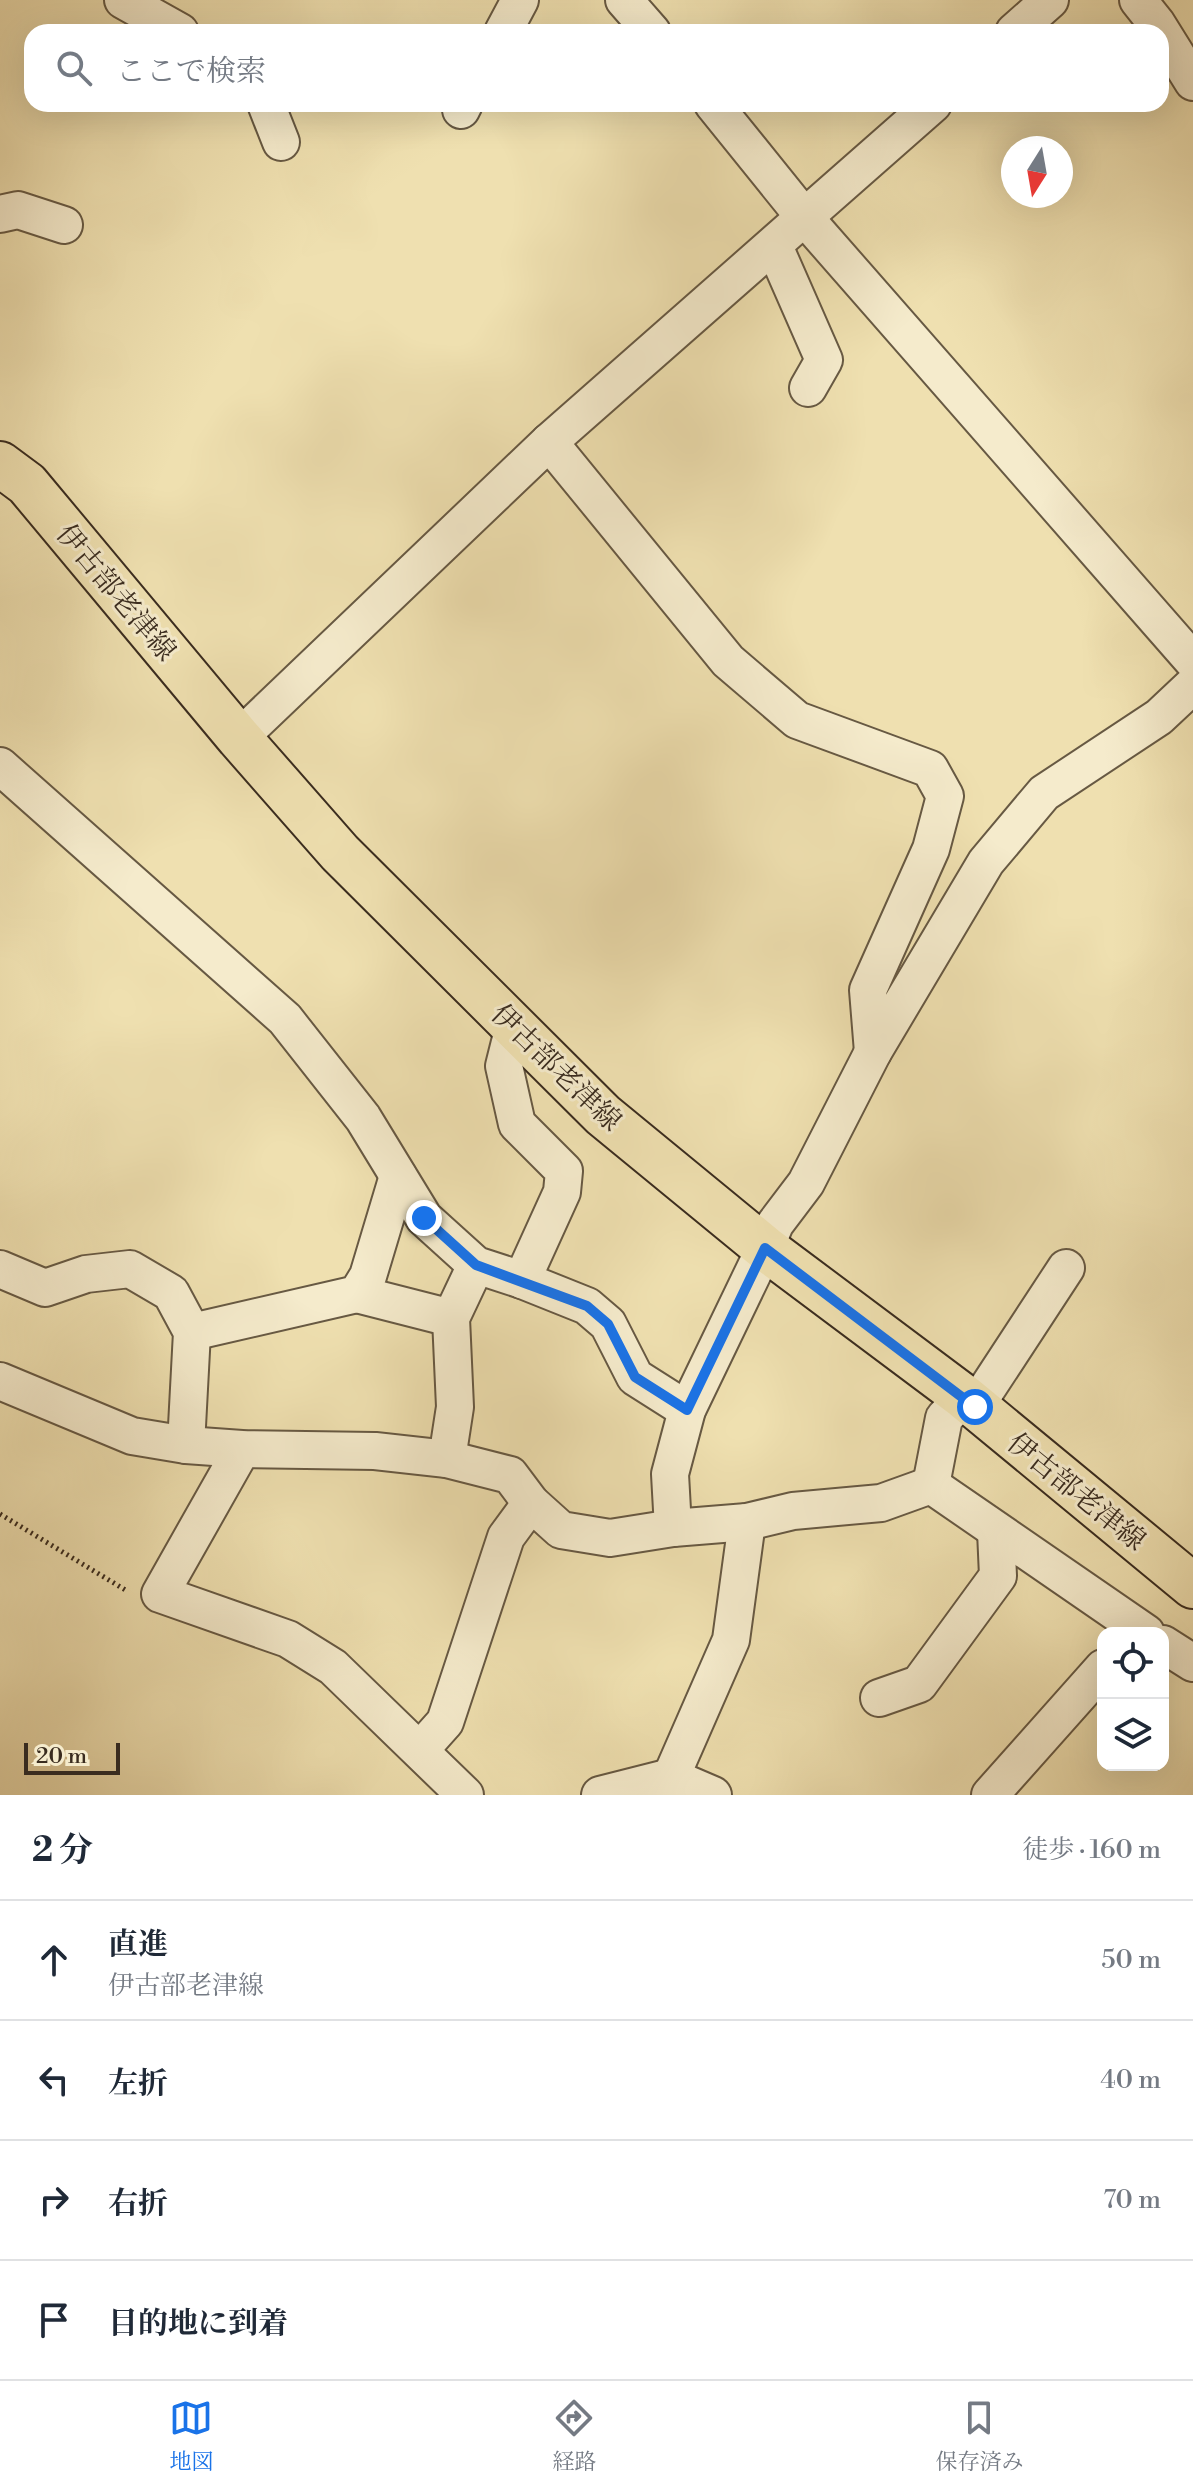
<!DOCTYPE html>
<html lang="ja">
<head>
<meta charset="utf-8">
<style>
	body { margin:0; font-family:"Libre Bodoni","Noto Serif JP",serif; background:#f6f6f7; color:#1f2937 }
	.controls { position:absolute; right:24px; bottom:24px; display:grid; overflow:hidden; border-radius:16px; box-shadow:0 8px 32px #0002 }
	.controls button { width:72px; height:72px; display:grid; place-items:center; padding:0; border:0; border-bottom:2px solid #e0e1e3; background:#fff; color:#1f2937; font:40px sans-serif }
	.compass { position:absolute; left:1001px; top:136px; width:72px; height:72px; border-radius:50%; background:#fff; box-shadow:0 8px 32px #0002; rotate:191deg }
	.scale { position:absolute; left:24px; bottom:20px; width:96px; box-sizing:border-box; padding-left:8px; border:4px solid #3a2c1f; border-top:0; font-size:22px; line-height:28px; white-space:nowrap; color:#3a2c1f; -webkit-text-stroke:6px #f5ebcc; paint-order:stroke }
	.stop { position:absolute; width:24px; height:24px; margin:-18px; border:6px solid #1a73e8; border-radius:50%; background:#fff }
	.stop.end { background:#1a73e8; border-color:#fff; box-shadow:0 2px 8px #0008 }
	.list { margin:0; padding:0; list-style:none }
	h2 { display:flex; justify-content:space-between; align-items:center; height:104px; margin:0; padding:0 32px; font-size:34px }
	h2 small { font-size:26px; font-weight:400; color:#747a83 }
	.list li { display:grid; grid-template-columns:52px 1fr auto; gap:24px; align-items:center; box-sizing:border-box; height:120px; padding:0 32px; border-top:2px solid #e0e1e3 }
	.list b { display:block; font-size:30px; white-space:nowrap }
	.list p { margin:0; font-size:26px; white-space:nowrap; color:#747a83 }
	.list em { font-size:26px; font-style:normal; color:#747a83 }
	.icon { flex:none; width:44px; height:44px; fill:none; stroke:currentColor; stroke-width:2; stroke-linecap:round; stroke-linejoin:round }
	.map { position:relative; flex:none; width:1193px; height:1795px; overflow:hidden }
	.search { position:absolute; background:#fff; box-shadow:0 8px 32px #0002; left:24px; right:24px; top:24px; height:88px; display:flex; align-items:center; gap:20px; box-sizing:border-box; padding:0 28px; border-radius:24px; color:#747a83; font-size:30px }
	.sheet { height:584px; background:#fff }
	nav { display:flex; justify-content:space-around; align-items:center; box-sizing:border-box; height:112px; border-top:2px solid #e0e1e3; background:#fff; font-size:22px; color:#747a83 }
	nav a { display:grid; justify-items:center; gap:4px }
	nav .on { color:#1a73e8 }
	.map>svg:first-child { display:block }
</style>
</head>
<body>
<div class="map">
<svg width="1193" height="1795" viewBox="0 0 1193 1795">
	<rect width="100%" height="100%" fill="#efe0b0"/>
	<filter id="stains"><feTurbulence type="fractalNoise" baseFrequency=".0025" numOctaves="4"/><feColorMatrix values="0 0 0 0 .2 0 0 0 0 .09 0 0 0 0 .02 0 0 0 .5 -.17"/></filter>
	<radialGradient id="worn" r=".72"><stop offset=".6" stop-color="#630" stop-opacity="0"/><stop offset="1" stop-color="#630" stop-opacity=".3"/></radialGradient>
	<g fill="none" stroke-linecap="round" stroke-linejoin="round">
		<defs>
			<g id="minor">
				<polyline points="123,0 180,32"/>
				<polyline points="624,0 652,32"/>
				<polyline points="1138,0 1157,24 1193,82"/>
				<polyline points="503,32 520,0"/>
				<polyline points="1014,32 1050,0"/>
				<polyline points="266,104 281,142"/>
				<polyline points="713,104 805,218 1193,661"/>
				<polyline points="461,110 464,104"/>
				<polyline points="0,214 18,210 64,225"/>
				<polyline points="774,246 824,360 808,388"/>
				<polyline points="549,442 728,661 797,720 930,769 945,796 931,849 868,990 873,1052"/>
				<polyline points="239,738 549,442 933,104"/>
				<polyline points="0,766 285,1019 363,1118 424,1218 476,1265 522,1280 587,1306 608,1324 635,1377 687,1410"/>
				<polyline points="514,1026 504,1066 517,1124 564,1171 562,1192 522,1280"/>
				<polyline points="0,1269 45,1288 86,1274 130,1269 171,1293 192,1332 186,1445"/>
				<polyline points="357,1294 451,1318"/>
				<polyline points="192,1332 357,1294 368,1276 398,1176"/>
				<polyline points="0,1381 132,1436 186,1445 242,1449 375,1451 447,1459 510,1475 531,1503 561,1530 610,1538 673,1528 747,1522 793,1511 881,1503 931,1485"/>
				<polyline points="975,1407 1066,1268"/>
				<polyline points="242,1449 160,1594 288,1639 333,1667 465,1795"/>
				<polyline points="447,1459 455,1407 451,1318 476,1265"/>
				<polyline points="931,1485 1146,1633"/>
				<polyline points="931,1485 944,1418 964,1397"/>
				<polyline points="673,1528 670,1474 687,1410 765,1248 775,1224 806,1183 873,1052 986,862 1044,793 1159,717 1193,685"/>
				<polyline points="1163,1644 1193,1663"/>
				<polyline points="879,1698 919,1684 998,1576 996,1531"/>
				<polyline points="420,1750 445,1722 506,1537 531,1503"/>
				<polyline points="600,1795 671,1777"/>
				<polyline points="713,1795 671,1777 731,1640 747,1522"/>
				<polyline points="990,1795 1103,1668"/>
			</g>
			<polyline id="major" points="0,464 27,484 239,738 340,853 603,1115 765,1248 964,1397 1193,1586"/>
		</defs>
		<use href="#minor" stroke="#675943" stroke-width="40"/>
		<use href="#major" stroke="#3a2c1f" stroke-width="48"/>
		<polyline stroke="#3a2c1f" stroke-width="5" stroke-dasharray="2 4" stroke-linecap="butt" points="0,1514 127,1591"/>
		<use href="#minor" stroke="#f5ebcc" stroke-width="36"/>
		<use href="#major" stroke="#efe0b0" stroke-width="44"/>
	</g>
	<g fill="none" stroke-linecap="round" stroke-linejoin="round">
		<polyline stroke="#1a73e8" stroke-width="10" points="424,1218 476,1265 587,1306 608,1324 635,1377 687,1410 765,1248 975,1407"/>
	</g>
	<g text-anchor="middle" stroke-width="6" stroke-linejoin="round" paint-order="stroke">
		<g font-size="28" fill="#3a2c1f" stroke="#f5ebcc">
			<text transform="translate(117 592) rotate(50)" y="10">伊古部老津線</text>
			<text transform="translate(557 1067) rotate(44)" y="10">伊古部老津線</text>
			<text transform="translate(1077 1491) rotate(39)" y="10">伊古部老津線</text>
		</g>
	</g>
	<rect width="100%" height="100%" filter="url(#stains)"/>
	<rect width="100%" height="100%" fill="url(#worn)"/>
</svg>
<div class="controls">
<button><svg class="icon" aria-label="locate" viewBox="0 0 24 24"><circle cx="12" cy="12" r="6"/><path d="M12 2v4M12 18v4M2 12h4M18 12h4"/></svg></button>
<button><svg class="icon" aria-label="layers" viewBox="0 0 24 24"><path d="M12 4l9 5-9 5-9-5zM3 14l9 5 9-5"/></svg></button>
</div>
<svg class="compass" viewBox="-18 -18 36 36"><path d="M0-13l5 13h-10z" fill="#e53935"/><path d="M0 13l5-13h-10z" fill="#747a83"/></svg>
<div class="scale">20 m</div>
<div class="stop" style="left:975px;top:1407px"></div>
<div class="stop end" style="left:424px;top:1218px"></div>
<div class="search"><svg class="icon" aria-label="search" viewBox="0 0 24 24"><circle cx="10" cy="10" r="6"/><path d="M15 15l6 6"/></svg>ここで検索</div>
</div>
<section class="sheet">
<h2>2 分<small>徒歩 · 160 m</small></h2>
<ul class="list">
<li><svg class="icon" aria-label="ahead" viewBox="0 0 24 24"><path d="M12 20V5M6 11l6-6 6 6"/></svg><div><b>直進</b><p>伊古部老津線</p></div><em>50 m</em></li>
<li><svg class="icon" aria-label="left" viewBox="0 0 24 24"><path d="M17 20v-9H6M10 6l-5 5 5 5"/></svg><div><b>左折</b></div><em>40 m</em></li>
<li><svg class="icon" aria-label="right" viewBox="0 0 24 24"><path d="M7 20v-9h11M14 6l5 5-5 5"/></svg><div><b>右折</b></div><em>70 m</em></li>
<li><svg class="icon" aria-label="arrive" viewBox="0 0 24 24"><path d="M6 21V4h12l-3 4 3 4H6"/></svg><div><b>目的地に到着</b></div></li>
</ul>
</section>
<nav>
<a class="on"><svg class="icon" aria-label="map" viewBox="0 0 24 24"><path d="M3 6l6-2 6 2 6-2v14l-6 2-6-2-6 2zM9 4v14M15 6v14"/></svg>地図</a>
<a><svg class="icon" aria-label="directions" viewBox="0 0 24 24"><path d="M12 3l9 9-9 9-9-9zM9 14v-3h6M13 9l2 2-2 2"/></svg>経路</a>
<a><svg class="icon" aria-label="saved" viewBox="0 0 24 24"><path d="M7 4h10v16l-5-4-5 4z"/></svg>保存済み</a>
</nav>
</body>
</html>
